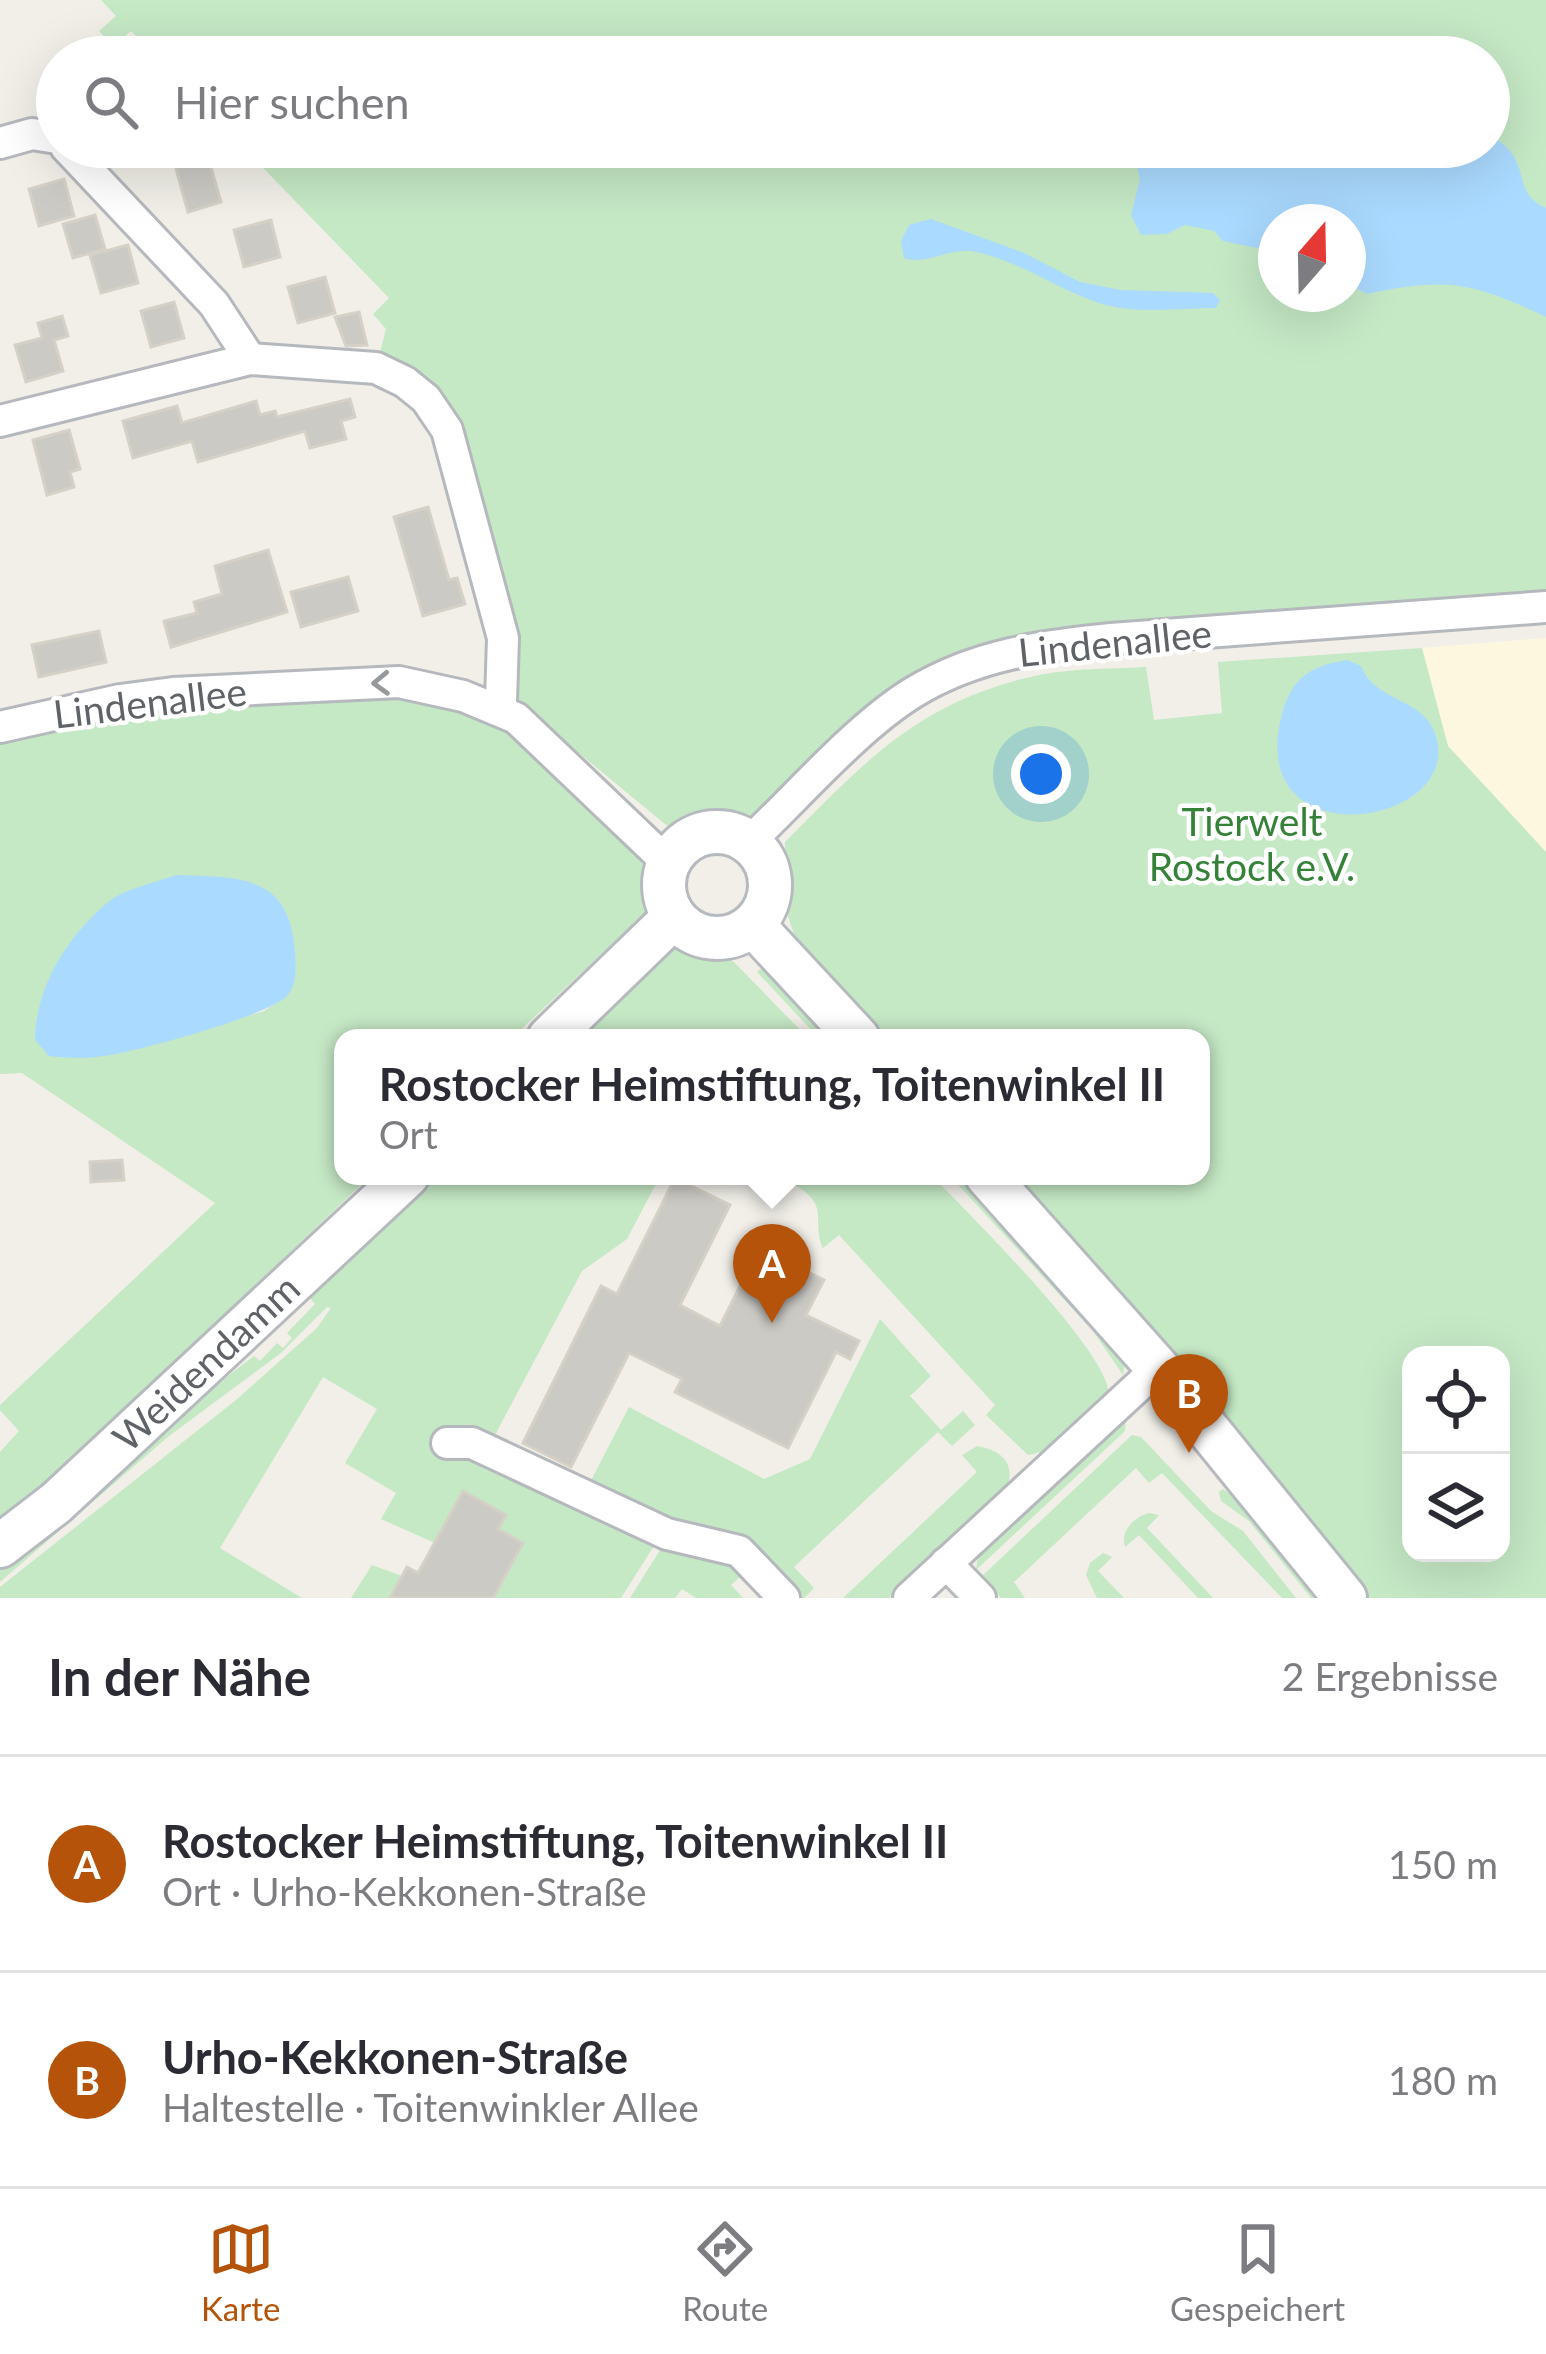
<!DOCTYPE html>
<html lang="de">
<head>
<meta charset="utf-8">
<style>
	body { margin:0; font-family:Lato,sans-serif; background:#f2f2f3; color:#2b2b33 }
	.controls { position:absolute; right:36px; bottom:36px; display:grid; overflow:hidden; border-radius:24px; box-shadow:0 12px 48px #0002 }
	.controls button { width:108px; height:108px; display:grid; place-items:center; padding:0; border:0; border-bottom:3px solid #e1e1e2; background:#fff; color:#2b2b33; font:60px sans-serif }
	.compass { position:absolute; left:1258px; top:204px; width:108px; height:108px; border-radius:50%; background:#fff; box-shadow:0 12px 48px #0002; rotate:20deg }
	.you { position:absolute; left:1041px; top:774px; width:42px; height:42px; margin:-30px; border:9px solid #fff; border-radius:50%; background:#1a73e8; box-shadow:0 0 0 18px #1a73e833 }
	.badge { display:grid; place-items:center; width:78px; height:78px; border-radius:50%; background:#b45309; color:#fff; font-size:39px; font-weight:700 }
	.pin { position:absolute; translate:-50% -99px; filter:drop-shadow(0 3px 6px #0008) }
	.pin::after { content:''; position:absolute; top:63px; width:42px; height:36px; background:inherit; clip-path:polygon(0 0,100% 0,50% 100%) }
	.popup { position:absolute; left:334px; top:1029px; width:876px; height:156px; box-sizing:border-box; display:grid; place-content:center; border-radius:24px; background:#fff; filter:drop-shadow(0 3px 9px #0005); font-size:39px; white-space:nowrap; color:#7c7c81 }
	.popup b { font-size:45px; color:#2b2b33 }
	.popup::after { content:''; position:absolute; left:50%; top:100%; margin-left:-24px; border:24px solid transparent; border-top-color:#fff }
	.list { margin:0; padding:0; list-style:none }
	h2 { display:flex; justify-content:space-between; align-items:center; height:156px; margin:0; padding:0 48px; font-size:51px }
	h2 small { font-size:39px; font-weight:400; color:#7c7c81 }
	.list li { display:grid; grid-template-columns:78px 1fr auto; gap:36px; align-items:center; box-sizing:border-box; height:216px; padding:0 48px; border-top:3px solid #e1e1e2 }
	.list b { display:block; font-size:45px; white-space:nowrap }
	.list p { margin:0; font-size:39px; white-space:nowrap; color:#7c7c81 }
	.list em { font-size:39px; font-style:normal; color:#7c7c81 }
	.icon { flex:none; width:66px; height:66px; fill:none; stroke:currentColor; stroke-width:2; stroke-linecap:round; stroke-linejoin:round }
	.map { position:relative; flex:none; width:1546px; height:1598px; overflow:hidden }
	.search { position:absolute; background:#fff; box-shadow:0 12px 48px #0002; left:36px; right:36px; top:36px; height:132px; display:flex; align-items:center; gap:30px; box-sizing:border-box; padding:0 42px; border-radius:66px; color:#7c7c81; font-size:45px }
	.sheet { height:588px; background:#fff }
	nav { display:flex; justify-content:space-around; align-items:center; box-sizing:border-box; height:168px; border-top:3px solid #e1e1e2; background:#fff; font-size:33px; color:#7c7c81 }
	nav a { display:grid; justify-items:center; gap:6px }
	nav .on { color:#b45309 }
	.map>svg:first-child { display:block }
</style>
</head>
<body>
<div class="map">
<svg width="1546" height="1598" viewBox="0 0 1546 1598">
	<rect width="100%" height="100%" fill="#f1efe8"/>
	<polygon fill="#fef7e0" points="1546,638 1546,852 1448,746 1422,648"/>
	<g fill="#c5e8c5" fill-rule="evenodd">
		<path d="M101,0H1546V594L1025,635C905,667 826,741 740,826L671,829L528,711L501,701L447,430L376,368L386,329L373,314L389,298L243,147H1489V57H157L131,31L113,46L99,31L116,16ZM1276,222H1348V294H1276Z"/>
		<path d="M1422,648L1448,746L1546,852V1598H1361L1304,1524L1311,1518L1183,1366L1005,1176H1201V1038H882L800,951L786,911L785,842C863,764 914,706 1026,678C1064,668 1107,669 1146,667L1154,720L1222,713L1218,662ZM1411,1355H1501V1553H1411Z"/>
		<path d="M399,682L495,708L642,859L650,908L512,1038H343V1176H370L41,1490L0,1518V1452L19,1431L0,1410V1405L215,1203L22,1073L0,1074V727ZM289,994L264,1011L108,1056Z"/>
		<polygon points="676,941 684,941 696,953 720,954 734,962 808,1038 574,1038"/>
		<polygon points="769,961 841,1038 819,1038 757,972"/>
		<polygon points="429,1176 660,1176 627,1239 582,1271 495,1435 487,1435 583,1496 629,1407 764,1479 810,1459 880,1319 931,1376 910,1396 941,1430 963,1411 975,1425 952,1446 938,1432 794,1567 814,1588 804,1598 784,1598 739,1551 667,1534 652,1549 621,1598 493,1598 523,1543 498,1529 435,1543 381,1519 396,1493 345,1463 377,1409 323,1377 220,1548 302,1598 0,1598 0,1587 236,1400 317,1328 331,1308 327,1307 281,1353 169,1436 0,1582 0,1561 142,1442 254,1356 260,1361 277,1343 283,1348 292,1338 287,1333 315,1304 310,1298"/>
		<path d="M743,1176H938L943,1182L941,1185C976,1221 1106,1350 1109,1393L1046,1451L1028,1455L986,1415L995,1405L839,1235L823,1248C811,1220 831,1206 795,1185C783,1178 778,1178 767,1186Z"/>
		<polygon points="950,1176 971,1176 1126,1356 1123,1375 1093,1331"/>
		<polygon points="1126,1413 1125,1431 976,1570 978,1555"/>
		<polygon points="1132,1435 1141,1437 1211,1511 1243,1531 1296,1598 1282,1598 1162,1473 1149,1483 1136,1468 1014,1582 1025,1598 1001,1598 981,1577"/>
		<path d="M977,1446C1001,1450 1016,1463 1007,1488L889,1598H843L977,1472L962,1455Z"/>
		<polygon points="1223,1489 1251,1509 1323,1598 1311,1598 1249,1521 1221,1501 1219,1492"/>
		<path d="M1149,1513L1159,1515L1147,1528L1213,1598H1198L1139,1535L1125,1547C1120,1531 1134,1517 1149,1513Z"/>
		<polygon points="662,1547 749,1569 731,1585 743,1598 696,1598 682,1589 675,1598 630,1598"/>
		<polygon points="1103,1553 1112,1557 1098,1571 1124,1598 1097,1598 1086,1575 1090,1563"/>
		<polygon points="372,1565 402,1576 390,1598 351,1598"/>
	</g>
	<g fill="#aadaff">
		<path d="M1489,135C1536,159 1508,192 1546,208V317C1472,282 1447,277 1367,294L1348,284V222H1276V252L1223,241L1214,231L1185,225L1167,234L1141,235L1131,215L1140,179L1132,147H1489Z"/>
		<path d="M931,219L1024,253L1080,282L1121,290L1213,293L1220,300L1216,308C1177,308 1132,315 1096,302C1055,288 1019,261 976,252C951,246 927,266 904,258L901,241L909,225Z"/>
		<path d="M1347,660L1361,666C1374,701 1421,698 1434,731C1472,826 1242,864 1282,714C1292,677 1311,666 1347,660Z"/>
		<path d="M176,875C239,877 290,874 295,952C296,967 297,985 287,996C267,1016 136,1052 104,1056C85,1059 67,1058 49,1056L35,1040C36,987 66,938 107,903C123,889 155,883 176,875Z"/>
	</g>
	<g fill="#cccac5" stroke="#d6d1c6" stroke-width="3">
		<polygon points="170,147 247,147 248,155 210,164 221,202 188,212"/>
		<polygon points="64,179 74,216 39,226 29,189"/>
		<polygon points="95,215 105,249 73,258 63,224"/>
		<polygon points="271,220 280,257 244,267 234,230"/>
		<polygon points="128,245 138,283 101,293 90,255"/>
		<polygon points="325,277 335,313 298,323 288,287"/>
		<polygon points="174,302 184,338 151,347 141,311"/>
		<polygon points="359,312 367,345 346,346 335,317"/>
		<polygon points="62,316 68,336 54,340 63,371 26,382 15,345 42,338 38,323"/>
		<polygon points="350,399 355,417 341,421 346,439 310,448 305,431 198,462 192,441 133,458 123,421 177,406 182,423 256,401 260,415 275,411 277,417"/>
		<polygon points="69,430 80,469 70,472 74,487 47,495 33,440"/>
		<polygon points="428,507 449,580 457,578 465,604 423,616 394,517"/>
		<polygon points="268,550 287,612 171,647 164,621 197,613 194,602 222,594 215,566"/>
		<polygon points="348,577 358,611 301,627 291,592"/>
		<polygon points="99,631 106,662 39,677 32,645"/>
		<polygon points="122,1160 124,1180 91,1182 90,1162"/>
		<polygon points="675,1178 730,1205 680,1305 720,1326 759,1248 824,1280 806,1315 859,1341 850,1359 836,1352 788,1448 675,1392 682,1379 629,1353 571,1467 523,1443 601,1286 617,1294"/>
		<polygon points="463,1491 506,1515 498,1529 523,1543 493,1598 390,1598 407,1567 418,1573"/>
	</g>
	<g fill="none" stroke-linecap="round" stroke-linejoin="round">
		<defs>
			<g id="street">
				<polyline points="0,143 32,134 57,138"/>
				<polyline points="66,147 214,304 250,359"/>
				<polyline points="0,421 250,359 376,368 405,382 426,399 447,430 503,638 501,701 495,708"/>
				<polyline points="0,727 120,700 173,693 399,682 463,696 516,718 668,863"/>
				<path d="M749,842C798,796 858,726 914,692C975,655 1041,646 1111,639L1546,607"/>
				<polyline points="447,1443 472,1443 667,1534 739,1551 784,1598"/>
				<polyline points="946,1563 980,1598"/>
				<polyline points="909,1598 1158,1368"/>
			</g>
			<g id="secondary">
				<circle cx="717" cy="885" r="53"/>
				<polyline points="753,925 858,1038"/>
				<polyline points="549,1038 674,917"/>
				<polyline points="987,1176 1158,1368 1345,1598"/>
				<path id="s1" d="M0,1546L56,1503L407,1176"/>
			</g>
		</defs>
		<use href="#street" stroke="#b5b8bc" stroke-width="36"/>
		<use href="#secondary" stroke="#b6babf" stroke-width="48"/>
		<use href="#street" stroke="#fff" stroke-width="30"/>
		<use href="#secondary" stroke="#fff" stroke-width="42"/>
	</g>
	<defs><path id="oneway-chevron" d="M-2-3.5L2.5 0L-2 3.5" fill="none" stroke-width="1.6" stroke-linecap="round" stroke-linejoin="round" transform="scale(3)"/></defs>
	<use stroke="#979a9d" href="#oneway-chevron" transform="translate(381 683) rotate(178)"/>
	<g text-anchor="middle" stroke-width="9" stroke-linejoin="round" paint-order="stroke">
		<g font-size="39" fill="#5f6368" stroke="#fff">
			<text transform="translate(1115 643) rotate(-6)" y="14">Lindenallee</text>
			<text transform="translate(150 703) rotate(-7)" y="14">Lindenallee</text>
			<text dy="14" stroke="none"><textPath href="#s1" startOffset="276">Weidendamm</textPath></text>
		</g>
		<g font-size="39" fill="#348238" stroke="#fff">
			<text x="1252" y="836">Tierwelt<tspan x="1252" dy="45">Rostock e.V.</tspan></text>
		</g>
	</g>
</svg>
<div class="controls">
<button><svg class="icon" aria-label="locate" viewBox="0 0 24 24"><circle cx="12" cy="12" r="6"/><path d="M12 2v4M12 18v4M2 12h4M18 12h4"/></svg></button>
<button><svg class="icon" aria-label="layers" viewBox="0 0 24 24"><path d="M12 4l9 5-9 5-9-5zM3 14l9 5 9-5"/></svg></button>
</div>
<svg class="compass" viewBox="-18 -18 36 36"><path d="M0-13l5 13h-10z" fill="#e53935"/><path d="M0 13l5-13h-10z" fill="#7c7c81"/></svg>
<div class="you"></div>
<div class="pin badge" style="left:772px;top:1323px">A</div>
<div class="popup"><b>Rostocker Heimstiftung, Toitenwinkel II</b>Ort</div>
<div class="pin badge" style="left:1189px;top:1453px">B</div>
<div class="search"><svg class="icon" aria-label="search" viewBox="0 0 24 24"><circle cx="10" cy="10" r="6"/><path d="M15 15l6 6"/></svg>Hier suchen</div>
</div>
<section class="sheet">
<h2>In der Nähe<small>2 Ergebnisse</small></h2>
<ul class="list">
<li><span class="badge">A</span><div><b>Rostocker Heimstiftung, Toitenwinkel II</b><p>Ort · Urho-Kekkonen-Straße</p></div><em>150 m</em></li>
<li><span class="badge">B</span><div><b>Urho-Kekkonen-Straße</b><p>Haltestelle · Toitenwinkler Allee</p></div><em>180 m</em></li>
</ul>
</section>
<nav>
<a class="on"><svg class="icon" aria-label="map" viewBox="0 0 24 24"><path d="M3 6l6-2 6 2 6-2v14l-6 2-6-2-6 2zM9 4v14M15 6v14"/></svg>Karte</a>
<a><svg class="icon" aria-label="directions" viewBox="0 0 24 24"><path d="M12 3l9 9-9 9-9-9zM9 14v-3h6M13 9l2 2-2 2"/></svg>Route</a>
<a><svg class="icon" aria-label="saved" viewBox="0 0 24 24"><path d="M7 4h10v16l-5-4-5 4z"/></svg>Gespeichert</a>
</nav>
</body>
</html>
